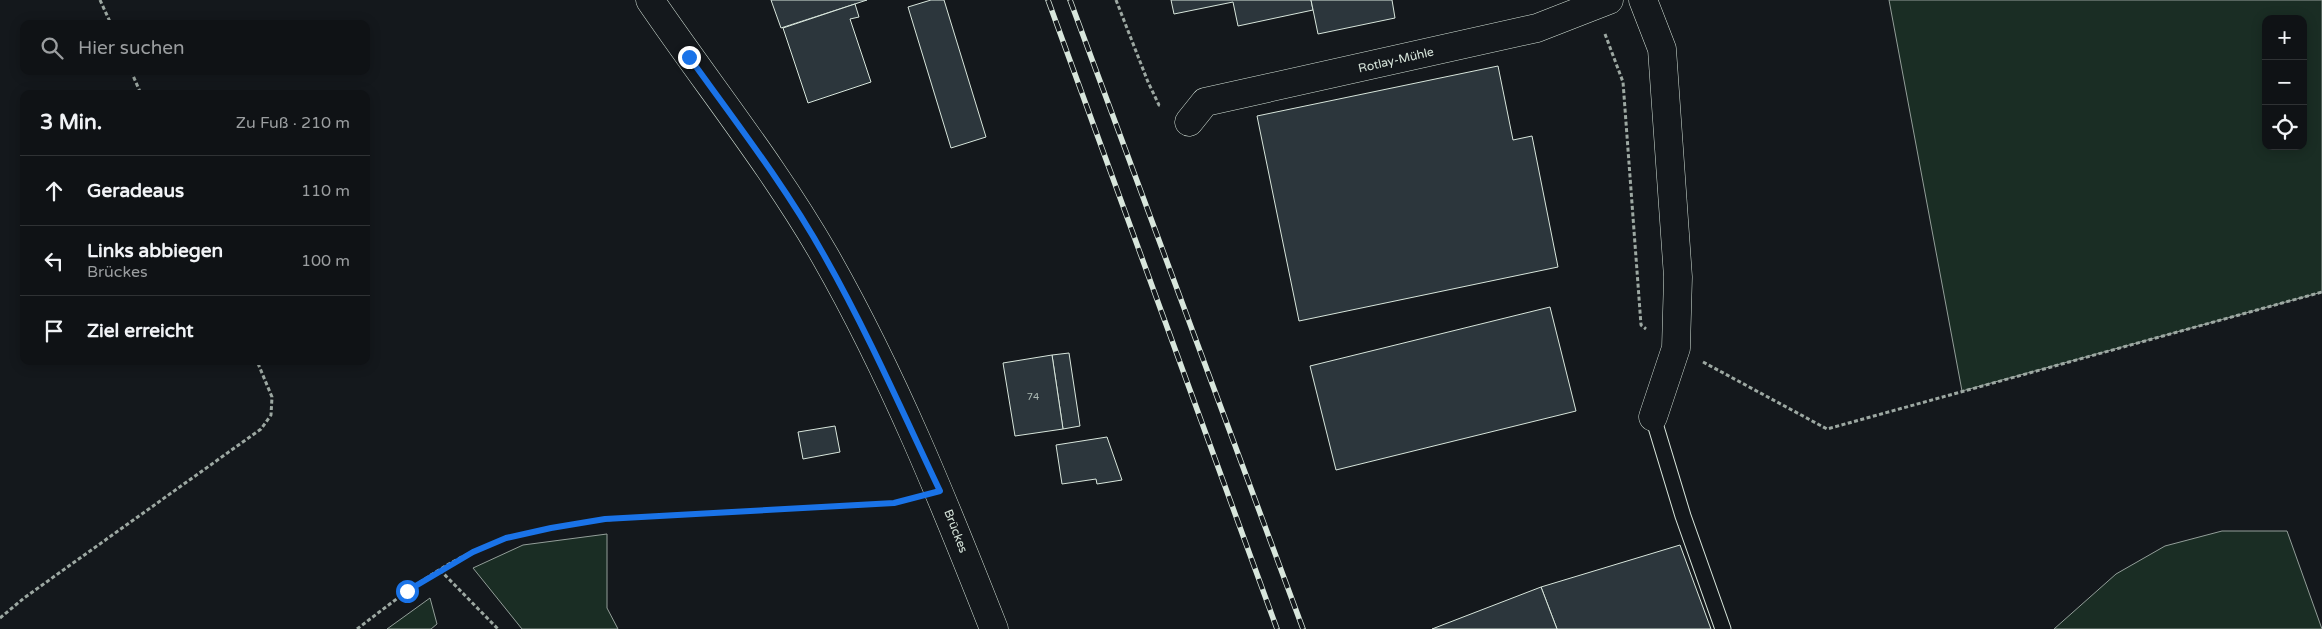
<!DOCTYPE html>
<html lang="de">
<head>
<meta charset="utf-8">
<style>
	body { margin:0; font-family:"Varela Round",sans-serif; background:#1d2022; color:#f1f3f6 }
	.controls { position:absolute; right:15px; top:15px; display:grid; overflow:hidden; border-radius:10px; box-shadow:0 2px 12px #0003 }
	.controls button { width:45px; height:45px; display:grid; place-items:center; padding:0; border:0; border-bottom:1px solid #2f3234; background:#0f1215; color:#f1f3f6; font:25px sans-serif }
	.stop { position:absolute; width:15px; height:15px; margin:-11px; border:4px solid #1a73e8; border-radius:50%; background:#fff }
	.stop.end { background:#1a73e8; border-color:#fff; box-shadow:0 1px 5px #0008 }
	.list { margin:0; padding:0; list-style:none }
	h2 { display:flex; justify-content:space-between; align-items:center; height:65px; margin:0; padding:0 20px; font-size:21px }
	h2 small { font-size:16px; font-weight:400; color:#9b9ea0 }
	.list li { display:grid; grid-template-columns:32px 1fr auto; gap:15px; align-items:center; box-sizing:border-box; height:70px; padding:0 20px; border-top:1px solid #2f3234 }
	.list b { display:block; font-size:19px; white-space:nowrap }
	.list p { margin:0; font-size:16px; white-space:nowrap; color:#9b9ea0 }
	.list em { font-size:16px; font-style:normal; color:#9b9ea0 }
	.icon { flex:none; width:28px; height:28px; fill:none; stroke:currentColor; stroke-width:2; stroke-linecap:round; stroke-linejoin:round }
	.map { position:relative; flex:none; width:2322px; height:629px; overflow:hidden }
	.search { position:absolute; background:#0f1215; box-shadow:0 2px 12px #0003; left:20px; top:20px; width:350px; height:55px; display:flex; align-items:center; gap:12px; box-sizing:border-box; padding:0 18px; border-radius:10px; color:#9b9ea0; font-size:19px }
	.panel { position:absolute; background:#0f1215; box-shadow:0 2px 12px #0003; left:20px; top:90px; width:350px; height:275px; border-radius:10px }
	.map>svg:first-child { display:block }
</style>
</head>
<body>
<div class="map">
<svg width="2322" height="629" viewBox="0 0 2322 629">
	<rect width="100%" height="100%" fill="#14181c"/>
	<g fill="#1a2d24" stroke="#939e99" fill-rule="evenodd">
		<path d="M1889,0H2322V292L1962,391ZM2266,19H2303V146H2266Z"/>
		<polygon points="2222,531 2287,531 2322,629 2054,629 2116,574 2165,546"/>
		<polygon points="607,534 607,608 618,629 522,629 473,568 523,545"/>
		<polygon points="430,598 437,624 431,629 387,629"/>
	</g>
	<g fill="#2c363c" stroke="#d8e6dc">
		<polygon points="771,0 867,0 781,28"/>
		<polygon points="931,0 944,0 986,137 951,148 908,7"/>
		<polygon points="1171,0 1311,0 1313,10 1238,26 1233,2 1174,14"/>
		<polygon points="1311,0 1392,0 1395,18 1318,34"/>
		<polygon points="855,4 859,17 850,19 871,82 808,103 783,28"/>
		<polygon points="1498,66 1513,140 1532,136 1558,267 1299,321 1257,116"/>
		<polygon points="1550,307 1576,411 1336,470 1310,366"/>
		<polygon points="1069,353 1080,426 1063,429 1052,355"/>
		<polygon points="1052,355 1063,429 1015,436 1003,363"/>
		<polygon points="835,426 840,452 803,459 798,432"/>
		<polygon points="1107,437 1122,480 1097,484 1096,479 1062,484 1056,445"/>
		<polygon points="1680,545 1711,629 1557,629 1541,587"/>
		<polygon points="1541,587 1557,629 1432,629"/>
	</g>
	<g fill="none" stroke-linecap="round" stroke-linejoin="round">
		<defs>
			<polyline id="lane" points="1653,417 1683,516 1723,629"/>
			<g id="street">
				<polyline points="1643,0 1662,49 1678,277 1676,348 1653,417"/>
				<polyline points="1189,122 1205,102 1537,28 1609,0"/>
			</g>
			<path id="primary" d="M650,0C708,85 774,167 825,256C893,375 944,502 994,629"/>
		</defs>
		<use href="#lane" stroke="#d8e6dc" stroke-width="17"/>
		<use href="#street" stroke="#d8e6dc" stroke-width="29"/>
		<use href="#primary" stroke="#d8e6dc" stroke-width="29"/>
		<g stroke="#9da8a2" stroke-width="3" stroke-dasharray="4 2.5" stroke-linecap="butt">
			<polyline points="100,0 111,24"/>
			<polyline points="1116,0 1148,82 1159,105 1162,106"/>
			<polyline points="1605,34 1623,82 1641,325 1646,329"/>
			<polyline points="131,71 141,94"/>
			<polyline points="1703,362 1827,429 2322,292"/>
			<polyline points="440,570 498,629"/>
			<polyline points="0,618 24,598 261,429 271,415 272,397 257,361"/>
			<path d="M357,629C394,601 431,571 474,551C545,520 624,518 701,514C765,510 829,506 894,503L910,500"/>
		</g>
		<use href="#lane" stroke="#14181c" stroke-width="15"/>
		<use href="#street" stroke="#14181c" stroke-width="28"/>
		<use href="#primary" stroke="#14181c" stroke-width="28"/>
		<defs>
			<g id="rail">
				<polyline points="1048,0 1277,629"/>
				<polyline points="1070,0 1303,629"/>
			</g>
		</defs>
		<use href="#rail" stroke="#d8e6dc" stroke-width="5.5"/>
		<use href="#rail" stroke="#14181c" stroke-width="4" stroke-dasharray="11" stroke-linecap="butt"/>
	</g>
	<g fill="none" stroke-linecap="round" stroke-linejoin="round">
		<path stroke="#1a73e8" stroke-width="6" d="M407,591L473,552L506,538L551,528L605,519L894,503L940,491C903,413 868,333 825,257C786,187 736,122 689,57"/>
	</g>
	<g text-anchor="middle" stroke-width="4" stroke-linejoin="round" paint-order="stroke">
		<g font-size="10" fill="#adbab4">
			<text x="1033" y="400">74</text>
		</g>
		<g font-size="12" fill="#d8e6dc" stroke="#14181c">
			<text transform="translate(1396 60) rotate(-13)" y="4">Rotlay-Mühle</text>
			<text transform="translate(956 531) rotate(69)" y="4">Brückes</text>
		</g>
	</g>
</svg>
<div class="controls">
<button>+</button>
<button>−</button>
<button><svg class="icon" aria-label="locate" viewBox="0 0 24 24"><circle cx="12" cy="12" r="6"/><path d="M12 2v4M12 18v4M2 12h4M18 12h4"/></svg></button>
</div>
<div class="stop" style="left:407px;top:591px"></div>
<div class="stop end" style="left:689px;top:57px"></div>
<div class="search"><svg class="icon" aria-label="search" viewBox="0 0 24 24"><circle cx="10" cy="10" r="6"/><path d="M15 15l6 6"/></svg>Hier suchen</div>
<section class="panel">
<h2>3 Min.<small>Zu Fuß · 210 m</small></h2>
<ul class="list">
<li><svg class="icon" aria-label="ahead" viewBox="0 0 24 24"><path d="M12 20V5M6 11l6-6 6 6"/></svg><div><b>Geradeaus</b></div><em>110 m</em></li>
<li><svg class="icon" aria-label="left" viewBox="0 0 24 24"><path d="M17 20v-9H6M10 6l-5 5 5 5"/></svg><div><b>Links abbiegen</b><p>Brückes</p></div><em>100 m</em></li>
<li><svg class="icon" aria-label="arrive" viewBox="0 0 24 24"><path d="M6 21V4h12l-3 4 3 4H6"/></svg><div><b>Ziel erreicht</b></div></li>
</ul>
</section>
</div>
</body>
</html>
